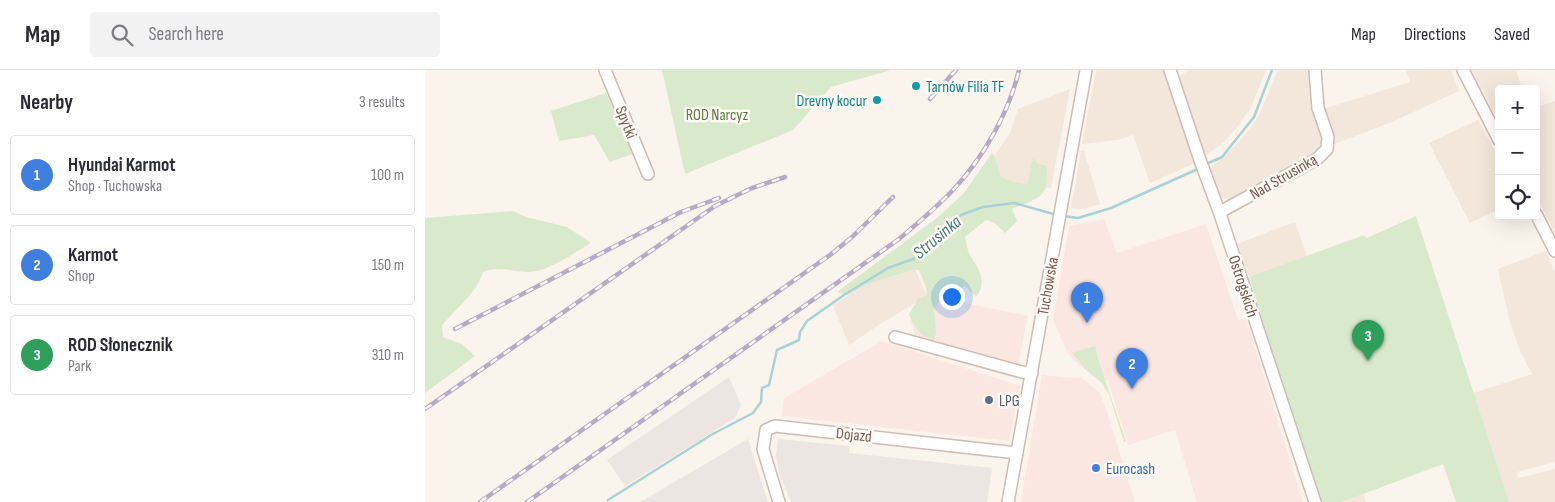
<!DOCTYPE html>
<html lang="en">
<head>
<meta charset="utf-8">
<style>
	body { margin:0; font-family:"Sofia Sans Condensed",sans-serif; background:#f2f2f3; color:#2b2b33 }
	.controls { position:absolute; right:15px; top:15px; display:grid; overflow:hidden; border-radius:5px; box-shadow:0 5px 20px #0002 }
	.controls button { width:45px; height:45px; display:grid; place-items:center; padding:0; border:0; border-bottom:1px solid #e1e1e2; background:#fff; color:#2b2b33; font:25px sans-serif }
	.you { position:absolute; left:526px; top:226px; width:18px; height:18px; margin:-12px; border:4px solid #fff; border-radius:50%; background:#1a73e8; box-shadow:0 0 0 8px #1a73e833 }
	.badge { display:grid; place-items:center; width:32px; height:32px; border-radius:50%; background:#db6f5c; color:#fff; font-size:16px; font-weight:700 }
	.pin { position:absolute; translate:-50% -41px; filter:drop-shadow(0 1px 2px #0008) }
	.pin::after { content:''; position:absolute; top:26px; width:18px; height:15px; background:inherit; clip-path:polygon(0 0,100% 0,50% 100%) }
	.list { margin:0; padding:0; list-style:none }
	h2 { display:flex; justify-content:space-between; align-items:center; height:65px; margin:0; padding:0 20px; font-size:21px }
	h2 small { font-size:16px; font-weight:400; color:#7c7c81 }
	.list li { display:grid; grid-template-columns:32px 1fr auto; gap:15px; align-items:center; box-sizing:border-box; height:80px; margin:0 10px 10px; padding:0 10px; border:1px solid #e1e1e2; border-radius:5px }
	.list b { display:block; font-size:19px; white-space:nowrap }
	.list p { margin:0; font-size:16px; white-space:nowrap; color:#7c7c81 }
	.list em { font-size:16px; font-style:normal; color:#7c7c81 }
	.icon { flex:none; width:28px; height:28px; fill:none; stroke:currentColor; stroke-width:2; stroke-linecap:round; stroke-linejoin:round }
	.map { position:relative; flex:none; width:1130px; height:432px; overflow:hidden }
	header { display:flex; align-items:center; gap:30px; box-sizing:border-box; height:70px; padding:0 25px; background:#fff; border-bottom:1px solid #e1e1e2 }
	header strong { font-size:24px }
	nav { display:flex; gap:28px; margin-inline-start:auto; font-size:18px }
	.search { width:350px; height:45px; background:#f2f2f3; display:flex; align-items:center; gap:12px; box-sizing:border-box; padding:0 18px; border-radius:5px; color:#7c7c81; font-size:19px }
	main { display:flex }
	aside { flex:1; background:#fff }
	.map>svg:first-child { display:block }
</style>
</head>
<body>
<header>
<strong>Map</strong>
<div class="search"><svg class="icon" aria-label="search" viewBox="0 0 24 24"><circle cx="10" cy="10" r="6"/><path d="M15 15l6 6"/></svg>Search here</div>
<nav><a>Map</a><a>Directions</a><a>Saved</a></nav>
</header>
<main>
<aside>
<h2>Nearby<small>3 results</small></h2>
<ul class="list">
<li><span class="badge" style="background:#3f7fe0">1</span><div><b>Hyundai Karmot</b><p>Shop · Tuchowska</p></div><em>100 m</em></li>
<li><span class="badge" style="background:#3f7fe0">2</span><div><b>Karmot</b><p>Shop</p></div><em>150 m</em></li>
<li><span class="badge" style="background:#2e9e5b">3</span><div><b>ROD Słonecznik</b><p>Park</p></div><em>310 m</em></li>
</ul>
</aside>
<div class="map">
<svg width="1130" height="432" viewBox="0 0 1130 432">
	<rect width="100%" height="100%" fill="#fbf4ec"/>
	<g fill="#f3e6db">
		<polygon points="671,0 739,0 770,93 725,113 708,65 693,70 657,74"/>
		<polygon points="765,0 841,0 826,37 810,60 799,72 779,87 754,11 756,5"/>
		<polygon points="853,0 887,0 900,67 895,79 804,130 795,127 785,98 808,78 825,59 835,43"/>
		<polygon points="981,0 1026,0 1034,21 967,52 909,74 898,39 985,12"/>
		<polygon points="1046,0 1091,0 1097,19 1074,19 1074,53 1057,19 1055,20"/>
		<polygon points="645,19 626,118 588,112 575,106 571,89 569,86 585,63 593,39"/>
		<polygon points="1130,31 1130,163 1111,126 1111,37"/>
		<polygon points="1053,50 1074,88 1074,139 1045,153 1004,73"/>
		<polygon points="656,81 659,81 675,134 659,139 646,138"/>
		<polygon points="870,152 882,186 824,207 812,174"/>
		<polygon points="1121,181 1130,203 1130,392 1092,402 1093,408 1130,399 1130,432 1084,432 1048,323 1107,304 1095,281 1084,249 1073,199"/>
		<polygon points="487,192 502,226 455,254 424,275 408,235 443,212"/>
		<polygon points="939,424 941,432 917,432"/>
	</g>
	<g fill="#fbe7e1">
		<polygon points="679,149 692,183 781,154 813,250 821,248 878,432 772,432 750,360 703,375 683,311 654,296 643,283 628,250 644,156"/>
		<polygon points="515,228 603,246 593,295 490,265 485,248"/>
		<polygon points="457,271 595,316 584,371 357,346 359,328"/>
		<polygon points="617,305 654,308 656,307 674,322 680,335 710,432 596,432"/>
	</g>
	<g fill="#ece5e1">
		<polygon points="304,307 316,335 310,348 200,416 182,390"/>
		<polygon points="323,369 343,432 215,432"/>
		<polygon points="353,369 425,376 424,383 567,398 562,432 366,432 354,403 351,385"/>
	</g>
	<g fill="#d9e9cb">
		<polygon points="237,0 466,0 406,17 368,60 260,104"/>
		<polygon points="181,23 210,83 185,92 169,65 134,71 126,41"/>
		<path d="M567,83L571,89L575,106L588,112L602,114C606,105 604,96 609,88L613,94L622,96C621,102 622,111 621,117C617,130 598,134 587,139L592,151L580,163L570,153L561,150L540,167C541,172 542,178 544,183C552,198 564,210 551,227L540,216L514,232L509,238L511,263L509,270C494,266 490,257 484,244L493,229L502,225L501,218L494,200H487L442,214L422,225L412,222L512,148L539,123Z"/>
		<path d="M88,141L101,147L142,157L166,173C149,183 123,202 103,202C87,202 73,195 58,202C50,226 32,236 17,256L18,267L37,274L50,286L0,323V148Z"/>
		<polygon points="991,146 1084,432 1031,432 1018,394 917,432 894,432 824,207 939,165 942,168"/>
		<polygon points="670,276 673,289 701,371 699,372 684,324 676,312 662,301 647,283"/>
	</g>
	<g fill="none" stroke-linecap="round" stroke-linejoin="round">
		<g stroke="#a8d2d5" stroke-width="2.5">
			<polyline points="779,95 797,87 829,47 847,0"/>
			<polyline points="638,146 653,148 686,138 775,98"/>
			<polyline points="183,430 286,365 328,343 336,332 337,318 344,315 352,280 374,270 375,262 382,251 419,225 463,198 491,188 500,174 529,153 536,145 558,137 589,133 632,145"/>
		</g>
		<defs>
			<g id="minor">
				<polyline points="180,0 223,104"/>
				<polyline points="745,0 775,90 795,144 890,432"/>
				<polyline points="1038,0 1074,70"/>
				<polyline points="795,142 892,89 902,79 903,67 893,38 890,0"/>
				<polyline points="1111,144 1130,181"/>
				<polyline points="470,267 597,302 607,303"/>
				<polyline points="354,432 338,379 341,360 350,356 592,383"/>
				<polyline points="583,432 661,0"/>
			</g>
		</defs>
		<use href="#minor" stroke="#cdbcb2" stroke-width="14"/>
		<use href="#minor" stroke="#fff" stroke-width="11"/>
		<defs>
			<g id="rail">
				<polyline points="505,29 531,0"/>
				<polyline points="30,259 256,142 294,128"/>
				<polyline points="0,339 290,136 327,118 360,107"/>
				<polyline points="55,432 405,185 426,168 468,127"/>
				<path d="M102,432L474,169C493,153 511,138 528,120C558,88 584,43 594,0"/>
			</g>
		</defs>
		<use href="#rail" stroke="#b7aac6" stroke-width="4.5"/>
		<use href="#rail" stroke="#fef9f3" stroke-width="2.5" stroke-dasharray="8" stroke-linecap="butt"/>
	</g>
	<g fill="#0f9aa8" stroke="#fef9f3" stroke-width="2">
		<circle cx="491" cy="16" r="5"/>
		<circle cx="452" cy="30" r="5"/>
	</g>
	<circle fill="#5c6f8a" stroke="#fef9f3" stroke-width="2" cx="564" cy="330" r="5"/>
	<circle fill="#3f7fe0" stroke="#fef9f3" stroke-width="2" cx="671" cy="398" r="5"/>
	<g text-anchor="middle" stroke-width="5" stroke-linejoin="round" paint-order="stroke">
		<g font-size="16" fill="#0d838f" stroke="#fef9f3" text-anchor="start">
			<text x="501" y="22">Tarnów Filia TF</text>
			<text x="442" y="36" text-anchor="end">Drevny kocur</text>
		</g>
		<g font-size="16" fill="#5b7a49" stroke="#fef9f3">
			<text x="292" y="50">ROD Narcyz</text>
		</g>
		<g font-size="16" fill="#765b50" stroke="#fef9f3">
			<text transform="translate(202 52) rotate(68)" y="6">Spytki</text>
			<text transform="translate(858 106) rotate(-30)" y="6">Nad Strusinką</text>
			<text transform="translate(622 216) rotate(-80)" y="6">Tuchowska</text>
			<text transform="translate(819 216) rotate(72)" y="6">Ostrogskich</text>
			<text transform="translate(429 364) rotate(6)" y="6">Dojazd</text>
		</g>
		<g font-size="16" fill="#4e5e75" stroke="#fef9f3" text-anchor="start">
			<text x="574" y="336">LPG</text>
		</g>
		<g font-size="16" fill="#366cbe" stroke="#fef9f3" text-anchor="start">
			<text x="681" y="404">Eurocash</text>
		</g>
		<g font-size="18" font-style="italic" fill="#477b80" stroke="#fef9f3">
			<text transform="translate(512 167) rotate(-40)" y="6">Strusinka</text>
		</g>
	</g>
</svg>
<div class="controls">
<button>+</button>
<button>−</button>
<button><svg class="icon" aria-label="locate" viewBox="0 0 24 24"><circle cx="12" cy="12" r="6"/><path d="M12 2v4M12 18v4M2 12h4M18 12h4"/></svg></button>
</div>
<div class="you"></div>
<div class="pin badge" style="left:662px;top:253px;background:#3f7fe0">1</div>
<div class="pin badge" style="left:707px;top:319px;background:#3f7fe0">2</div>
<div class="pin badge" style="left:943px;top:291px;background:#2e9e5b">3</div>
</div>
</main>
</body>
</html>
